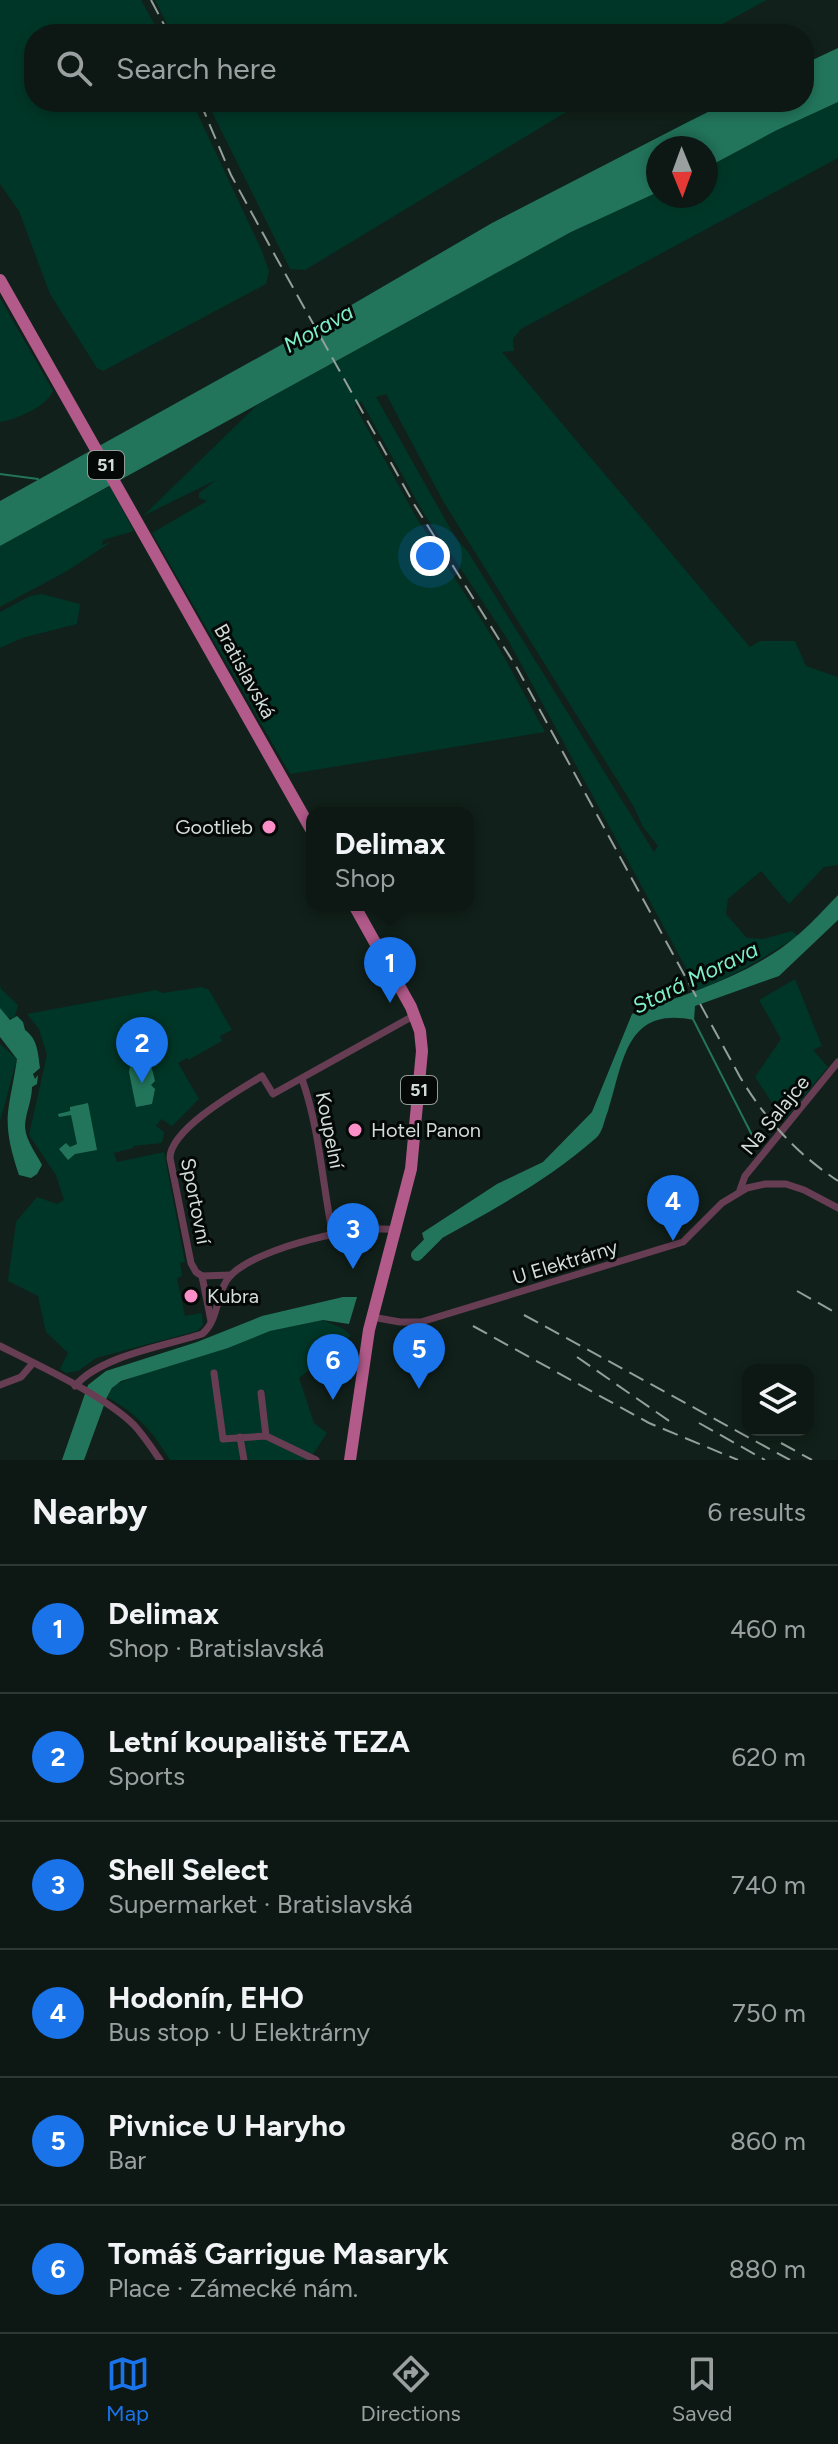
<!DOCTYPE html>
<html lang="en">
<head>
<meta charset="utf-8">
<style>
	body { margin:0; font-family:Figtree,sans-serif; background:#16211d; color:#f1f3f6 }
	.controls { position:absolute; right:24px; bottom:24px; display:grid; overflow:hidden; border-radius:16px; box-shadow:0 4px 12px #0003 }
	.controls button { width:72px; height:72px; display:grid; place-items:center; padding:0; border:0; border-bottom:2px solid #2d3734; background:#0d1814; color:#f1f3f6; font:40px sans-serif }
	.compass { position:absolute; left:646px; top:136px; width:72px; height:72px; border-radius:50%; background:#0d1814; box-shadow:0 4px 12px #0003; rotate:179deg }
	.you { position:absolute; left:430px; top:556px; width:28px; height:28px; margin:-20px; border:6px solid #fff; border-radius:50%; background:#1a73e8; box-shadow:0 0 0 12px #1a73e833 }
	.badge { display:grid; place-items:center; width:52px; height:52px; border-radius:50%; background:#1a73e8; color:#fff; font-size:26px; font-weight:700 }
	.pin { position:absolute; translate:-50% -66px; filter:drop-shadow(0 2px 4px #0008) }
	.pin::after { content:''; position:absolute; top:42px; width:28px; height:24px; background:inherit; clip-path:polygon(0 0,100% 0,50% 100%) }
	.popup { position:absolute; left:306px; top:807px; width:168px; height:104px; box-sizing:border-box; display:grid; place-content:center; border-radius:16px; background:#0d1814; filter:drop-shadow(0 2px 6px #0005); font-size:26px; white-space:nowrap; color:#9aa0a0 }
	.popup b { font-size:30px; color:#f1f3f6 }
	.popup::after { content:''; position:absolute; left:50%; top:100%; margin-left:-16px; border:16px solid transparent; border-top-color:#0d1814 }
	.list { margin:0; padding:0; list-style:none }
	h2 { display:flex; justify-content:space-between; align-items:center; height:104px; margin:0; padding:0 32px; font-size:34px }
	h2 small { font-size:26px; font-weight:400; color:#9aa0a0 }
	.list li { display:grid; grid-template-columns:52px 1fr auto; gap:24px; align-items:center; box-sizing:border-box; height:128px; padding:0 32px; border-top:2px solid #2d3734 }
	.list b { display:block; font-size:30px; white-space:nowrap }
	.list p { margin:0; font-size:26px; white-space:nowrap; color:#9aa0a0 }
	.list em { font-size:26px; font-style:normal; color:#9aa0a0 }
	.icon { flex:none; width:44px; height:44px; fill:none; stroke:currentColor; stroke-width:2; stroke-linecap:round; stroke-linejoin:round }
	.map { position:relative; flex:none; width:838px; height:1460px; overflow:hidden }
	.search { position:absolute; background:#0d1814; box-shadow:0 4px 12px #0003; left:24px; right:24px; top:24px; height:88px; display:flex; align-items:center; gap:20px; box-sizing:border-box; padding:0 28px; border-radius:32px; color:#9aa0a0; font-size:30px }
	.sheet { height:872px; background:#0d1814 }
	nav { display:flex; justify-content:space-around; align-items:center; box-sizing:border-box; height:112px; border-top:2px solid #2d3734; background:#0d1814; font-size:22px; color:#9aa0a0 }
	nav a { display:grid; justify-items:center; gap:4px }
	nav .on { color:#1a73e8 }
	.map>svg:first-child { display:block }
</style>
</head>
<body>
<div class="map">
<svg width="838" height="1460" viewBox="0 0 838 1460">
	<rect width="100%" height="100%" fill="#11201a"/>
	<g fill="#003627" fill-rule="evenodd">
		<polygon points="0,0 141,0 160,34 34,34 34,102 192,102 262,251 269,271 266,284 103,371 97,368 50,294 19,211 0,184"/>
		<polygon points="155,0 767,0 704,34 172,34"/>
		<polygon points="207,102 583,102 305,270 290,269"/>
		<path d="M838,102V158L521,329L513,339L514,351L502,352L750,647L760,641H795L806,666L838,677V865L824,867L789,904L761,871L728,899L726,914L747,938L763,939L792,931L798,936C766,956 734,977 698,990L508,640L423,512L361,401L355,406L416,517L498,646L545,732L290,774L152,533L207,501L199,498V493L216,480L143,516L257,405L571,232L658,192V196H706V168L775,131ZM386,394L443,501L634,807L643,827L658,846L654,852L468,552L455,537L376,397Z"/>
		<path d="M0,298L53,391C46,407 17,419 0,422Z"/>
		<polygon points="110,486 134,531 103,540 102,545 111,542 67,571 0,607 0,546"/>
		<polygon points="42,594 80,604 77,624 22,638 0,648 0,612 30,596"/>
		<polygon points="795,979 822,1046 813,1050 828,1067 784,1121 755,1077 781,1039 759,1000"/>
		<polygon points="0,984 1,989 18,1005 14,1019 6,1017 0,1008"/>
		<polygon points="202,987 209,990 232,1030 220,1036 222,1041 190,1059 191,1061 187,1058 178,1063 199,1099 172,1126 161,1119 156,1126 164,1132 162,1143 133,1146 133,1148 114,1153 117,1162 164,1152 185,1262 180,1263 182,1276 177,1278 185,1316 202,1313 203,1325 197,1331 96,1358 78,1371 66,1373 60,1369 68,1353 46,1332 38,1296 8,1281 16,1222 37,1197 57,1204 64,1200 56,1175 29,1135 47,1055 39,1029 27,1014 156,990 163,993"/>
		<polygon points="0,1044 17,1059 0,1121"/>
		<path d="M323,1320L344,1329L351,1336L299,1378L314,1423L327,1433L309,1460H170C151,1429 138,1415 107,1397L115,1385L150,1370L228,1348L270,1331Z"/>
	</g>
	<g fill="#22755b">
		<polygon points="838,48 838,102 775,131 706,168 706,148 658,148 658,192 571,232 0,546 0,501 324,321 492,223 688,122 728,102 804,102 804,64"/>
		<path d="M838,895V920L779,976L695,1006L694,1020C626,1006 624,1060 608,1111C604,1120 603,1132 596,1138C545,1183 485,1214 426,1247L422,1233L497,1184L543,1162L592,1112L632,1014C688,993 753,975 799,934C813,922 825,908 838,895Z"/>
		<path d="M0,1008L10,1020L17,1016L23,1022L25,1030C38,1039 38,1054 40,1068L33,1074L35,1079L38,1075L37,1084L32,1087C32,1101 25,1114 25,1127C26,1141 36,1153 42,1165L37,1174L31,1178L19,1175C0,1118 9,1113 17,1059L0,1037Z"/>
		<polygon points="132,1056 149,1057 155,1081 151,1085 155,1089 152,1104 136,1107 129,1072"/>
		<polygon points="88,1103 97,1150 75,1154 68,1160 59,1149 66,1143 70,1147 77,1144 71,1115 59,1117 58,1114 70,1111 70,1107"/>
		<polygon points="343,1297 357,1297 349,1324 323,1320 270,1331 228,1348 121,1381 112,1388 107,1397 84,1460 62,1460 88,1385 106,1371 197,1342 262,1316"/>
	</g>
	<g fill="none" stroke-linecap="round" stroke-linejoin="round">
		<g stroke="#22755b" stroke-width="2">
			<polyline points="0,474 38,479"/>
			<polyline points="693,1019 756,1143"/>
		</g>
		<polyline stroke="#22755b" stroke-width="12" points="417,1255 437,1235"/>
		<g stroke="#673d53" stroke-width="7">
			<path d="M302,1079C320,1130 322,1183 333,1236"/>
			<polyline points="740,1190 745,1176 838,1062"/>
			<path d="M202,1276L196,1272L191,1263L170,1158C170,1129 239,1090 262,1076L273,1094L415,1015"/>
			<polyline points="202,1276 211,1321"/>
			<polyline points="202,1276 231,1275"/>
			<polyline points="372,1317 400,1322 421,1322 683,1242 722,1203 747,1188 765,1184 786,1184 804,1190 838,1208"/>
			<path d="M0,1346C38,1365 105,1396 134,1425C144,1436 152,1448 160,1460"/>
			<polyline points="214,1373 223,1439 266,1436 316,1460"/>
			<polyline points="0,1385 21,1377 33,1363"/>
			<path d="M75,1386C100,1356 165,1346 202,1334C220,1320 215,1290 232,1274C261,1247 357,1224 396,1230"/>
			<polyline points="261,1393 266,1436"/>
			<polyline points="240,1437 244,1460"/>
		</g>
		<g stroke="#b25a8a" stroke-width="12">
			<polyline points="0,280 312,831"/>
			<polyline points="350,1460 369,1330 411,1169 422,1051 420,1031 411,1007 354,905"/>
		</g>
		<g stroke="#939f9a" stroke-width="2" stroke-dasharray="16 8" stroke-linecap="butt">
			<polyline points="151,0 169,34"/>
			<path d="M200,102L231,175L272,250L414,504L517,668L740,1077C765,1119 797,1154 838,1181"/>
			<polyline points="797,1291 838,1314"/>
			<polyline points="524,1315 790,1460"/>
			<polyline points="473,1326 649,1423 738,1460"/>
			<polyline points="577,1357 675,1425"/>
			<polyline points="699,1423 765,1460"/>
			<polyline points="781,1443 812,1460"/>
		</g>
	</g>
	<g fill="#fa8fc8" stroke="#040806" stroke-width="3">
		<circle cx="269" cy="827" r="8"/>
		<circle cx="355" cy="1130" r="8"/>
		<circle cx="191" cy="1296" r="8"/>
	</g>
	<g text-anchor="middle" stroke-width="6" stroke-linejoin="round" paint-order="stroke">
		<g fill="#040806" stroke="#949c99" stroke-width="2">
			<rect x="88" y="451" width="36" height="28" rx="6"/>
			<rect x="401" y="1076" width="36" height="28" rx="6"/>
		</g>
		<g font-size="18" font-weight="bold" fill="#d2dcd8">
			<text x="106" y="471">51</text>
			<text x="419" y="1096">51</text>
		</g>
		<g font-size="20" fill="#d2dcd8" stroke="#040806">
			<text transform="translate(245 671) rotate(61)" y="7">Bratislavská</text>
			<text transform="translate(775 1115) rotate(-51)" y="7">Na Salajce</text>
			<text transform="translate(330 1130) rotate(79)" y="7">Koupelní</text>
			<text transform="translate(196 1201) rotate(79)" y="7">Sportovní</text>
			<text transform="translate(565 1262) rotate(-17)" y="7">U Elektrárny</text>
		</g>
		<g font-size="20" fill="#d2dcd8" stroke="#040806" text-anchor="start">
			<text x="253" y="834" text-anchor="end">Gootlieb</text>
			<text x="371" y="1137">Hotel Panon</text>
			<text x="207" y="1303">Kubra</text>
		</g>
		<g font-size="22" font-style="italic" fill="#7fefc8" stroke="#040806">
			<text transform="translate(318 328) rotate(-29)" y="8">Morava</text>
			<text transform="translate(695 977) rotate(-26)" y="8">Stará Morava</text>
		</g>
	</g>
</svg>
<div class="controls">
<button><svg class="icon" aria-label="layers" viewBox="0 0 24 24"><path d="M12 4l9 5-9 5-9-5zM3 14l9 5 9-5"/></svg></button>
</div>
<svg class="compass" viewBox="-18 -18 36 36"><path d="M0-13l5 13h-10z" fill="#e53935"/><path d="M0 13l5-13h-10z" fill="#9aa0a0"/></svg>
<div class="you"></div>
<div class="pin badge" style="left:390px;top:1003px">1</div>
<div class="popup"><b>Delimax</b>Shop</div>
<div class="pin badge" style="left:142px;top:1083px">2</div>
<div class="pin badge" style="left:353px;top:1269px">3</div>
<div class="pin badge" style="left:673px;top:1241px">4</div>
<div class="pin badge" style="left:419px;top:1389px">5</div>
<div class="pin badge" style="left:333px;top:1400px">6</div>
<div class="search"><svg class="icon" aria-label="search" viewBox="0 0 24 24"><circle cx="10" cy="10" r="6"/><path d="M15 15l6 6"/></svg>Search here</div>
</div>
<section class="sheet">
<h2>Nearby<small>6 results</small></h2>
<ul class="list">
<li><span class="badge">1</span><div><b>Delimax</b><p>Shop · Bratislavská</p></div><em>460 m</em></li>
<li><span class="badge">2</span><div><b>Letní koupaliště TEZA</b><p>Sports</p></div><em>620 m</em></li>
<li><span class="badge">3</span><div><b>Shell Select</b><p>Supermarket · Bratislavská</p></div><em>740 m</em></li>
<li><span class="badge">4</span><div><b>Hodonín, EHO</b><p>Bus stop · U Elektrárny</p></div><em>750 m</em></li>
<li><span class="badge">5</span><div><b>Pivnice U Haryho</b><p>Bar</p></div><em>860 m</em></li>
<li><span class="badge">6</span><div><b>Tomáš Garrigue Masaryk</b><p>Place · Zámecké nám.</p></div><em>880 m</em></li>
</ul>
</section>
<nav>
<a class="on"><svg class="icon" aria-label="map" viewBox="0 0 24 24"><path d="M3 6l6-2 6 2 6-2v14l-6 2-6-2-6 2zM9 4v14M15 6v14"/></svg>Map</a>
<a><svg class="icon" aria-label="directions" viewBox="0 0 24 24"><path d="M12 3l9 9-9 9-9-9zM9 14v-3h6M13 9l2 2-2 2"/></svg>Directions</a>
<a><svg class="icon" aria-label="saved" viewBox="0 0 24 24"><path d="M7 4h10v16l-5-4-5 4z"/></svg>Saved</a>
</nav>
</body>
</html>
